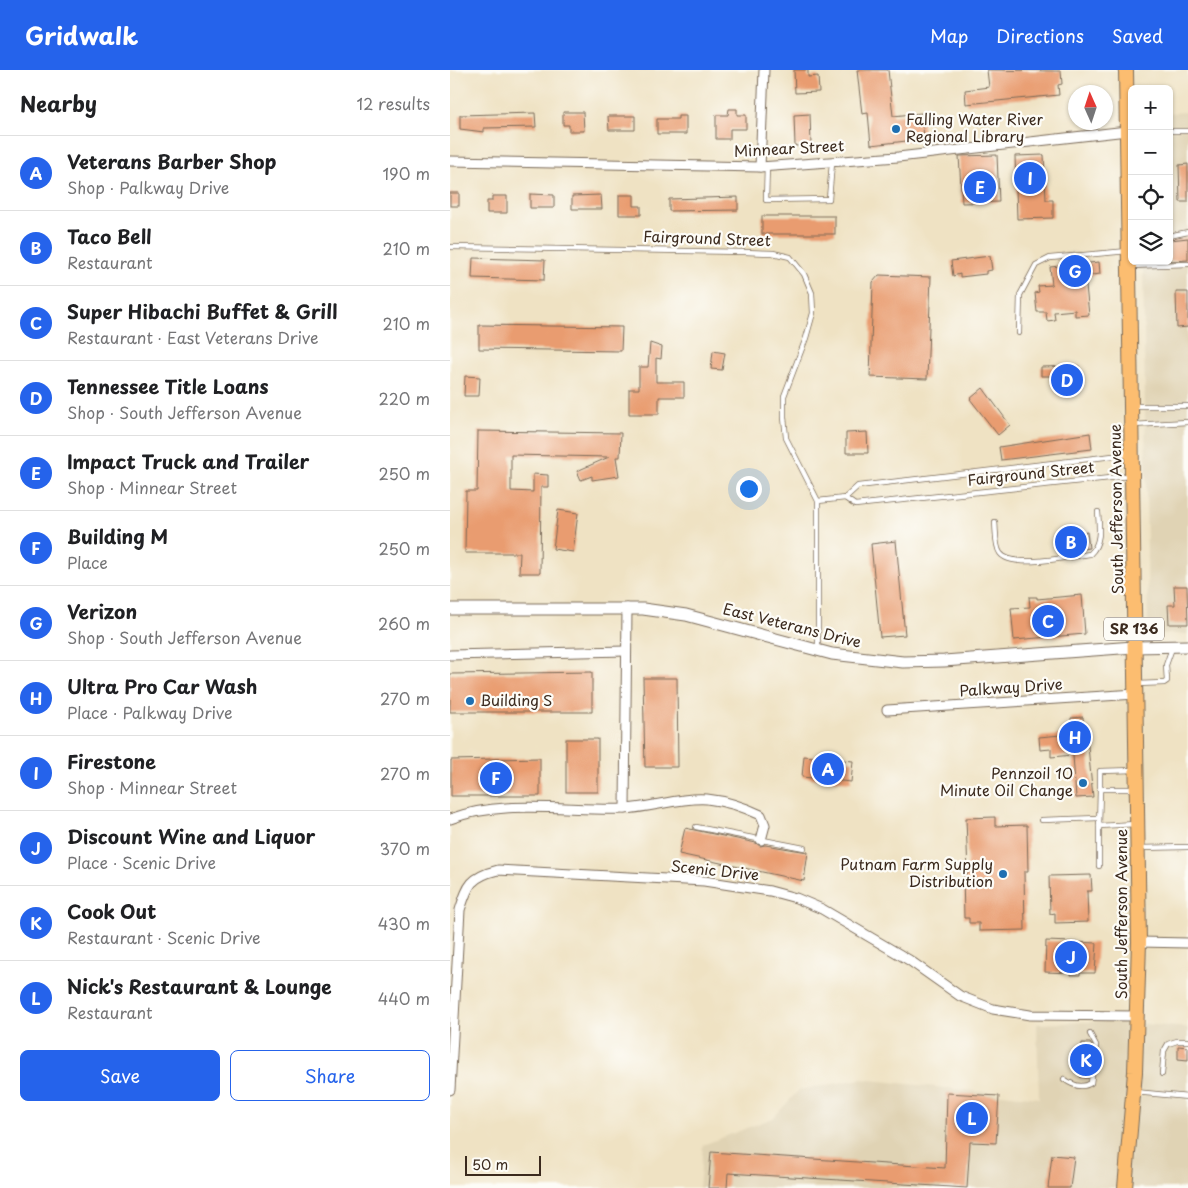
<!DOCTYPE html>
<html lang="en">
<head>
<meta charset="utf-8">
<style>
	body { margin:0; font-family:"Playpen Sans",sans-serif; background:#f6f6f6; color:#202124 }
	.controls { position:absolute; right:15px; top:15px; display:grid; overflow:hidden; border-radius:8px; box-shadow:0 1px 4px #0004 }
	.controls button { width:45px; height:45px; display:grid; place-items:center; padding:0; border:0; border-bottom:1px solid #e0e0e0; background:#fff; color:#202124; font:25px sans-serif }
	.compass { position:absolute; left:618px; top:15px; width:45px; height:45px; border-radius:50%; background:#fff; box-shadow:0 1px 4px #0004; rotate:357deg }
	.scale { position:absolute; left:15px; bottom:12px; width:76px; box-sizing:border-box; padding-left:5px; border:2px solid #3b2a1e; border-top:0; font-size:14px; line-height:18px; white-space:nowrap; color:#3b2a1e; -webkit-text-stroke:4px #fdfcf7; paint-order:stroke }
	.you { position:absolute; left:298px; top:418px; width:18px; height:18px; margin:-12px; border:4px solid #fff; border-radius:50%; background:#1a73e8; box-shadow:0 0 0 8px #1a73e833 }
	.badge { display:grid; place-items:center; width:32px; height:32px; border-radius:50%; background:#2563eb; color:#fff; font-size:16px; font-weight:700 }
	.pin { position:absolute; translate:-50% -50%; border:2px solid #fff; box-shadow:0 1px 5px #0006 }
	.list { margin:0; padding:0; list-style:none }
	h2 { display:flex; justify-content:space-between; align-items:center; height:65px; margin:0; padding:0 20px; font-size:21px }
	h2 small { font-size:16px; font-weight:400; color:#757577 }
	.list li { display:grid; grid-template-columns:32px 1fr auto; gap:15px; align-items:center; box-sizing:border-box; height:75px; padding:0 20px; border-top:1px solid #e0e0e0 }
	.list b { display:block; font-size:19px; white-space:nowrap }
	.list p { margin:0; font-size:16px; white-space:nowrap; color:#757577 }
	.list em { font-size:16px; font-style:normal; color:#757577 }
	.actions { display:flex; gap:10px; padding:15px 20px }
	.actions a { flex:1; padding:11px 0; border:1px solid #2563eb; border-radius:8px; text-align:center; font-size:18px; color:#2563eb }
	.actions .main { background:#2563eb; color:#fff }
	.icon { flex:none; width:28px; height:28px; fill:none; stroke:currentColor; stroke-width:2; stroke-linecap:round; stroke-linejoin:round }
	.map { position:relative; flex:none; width:738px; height:1118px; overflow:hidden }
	header { display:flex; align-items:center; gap:30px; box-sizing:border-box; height:70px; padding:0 25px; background:#2563eb; color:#fff }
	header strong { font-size:24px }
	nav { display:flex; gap:28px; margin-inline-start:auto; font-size:18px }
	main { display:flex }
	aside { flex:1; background:#fff }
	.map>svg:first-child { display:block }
</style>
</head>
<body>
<header>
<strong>Gridwalk</strong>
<nav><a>Map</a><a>Directions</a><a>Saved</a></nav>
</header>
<main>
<aside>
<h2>Nearby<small>12 results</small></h2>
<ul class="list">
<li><span class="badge">A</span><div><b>Veterans Barber Shop</b><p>Shop · Palkway Drive</p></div><em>190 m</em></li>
<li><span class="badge">B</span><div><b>Taco Bell</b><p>Restaurant</p></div><em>210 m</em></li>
<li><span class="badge">C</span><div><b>Super Hibachi Buffet &amp; Grill</b><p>Restaurant · East Veterans Drive</p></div><em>210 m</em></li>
<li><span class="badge">D</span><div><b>Tennessee Title Loans</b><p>Shop · South Jefferson Avenue</p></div><em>220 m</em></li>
<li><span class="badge">E</span><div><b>Impact Truck and Trailer</b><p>Shop · Minnear Street</p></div><em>250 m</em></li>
<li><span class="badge">F</span><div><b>Building M</b><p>Place</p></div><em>250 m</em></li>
<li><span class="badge">G</span><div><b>Verizon</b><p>Shop · South Jefferson Avenue</p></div><em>260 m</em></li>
<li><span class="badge">H</span><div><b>Ultra Pro Car Wash</b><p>Place · Palkway Drive</p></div><em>270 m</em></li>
<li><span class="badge">I</span><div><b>Firestone</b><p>Shop · Minnear Street</p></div><em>270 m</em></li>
<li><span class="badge">J</span><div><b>Discount Wine and Liquor</b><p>Place · Scenic Drive</p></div><em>370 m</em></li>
<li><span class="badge">K</span><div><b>Cook Out</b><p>Restaurant · Scenic Drive</p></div><em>430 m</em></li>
<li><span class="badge">L</span><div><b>Nick's Restaurant &amp; Lounge</b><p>Restaurant</p></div><em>440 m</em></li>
</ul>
<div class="actions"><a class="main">Save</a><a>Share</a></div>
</aside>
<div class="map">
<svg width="738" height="1118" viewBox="0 0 738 1118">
	<rect width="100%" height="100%" fill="#fdfcf7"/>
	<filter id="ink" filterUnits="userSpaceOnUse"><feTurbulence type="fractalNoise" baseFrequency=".02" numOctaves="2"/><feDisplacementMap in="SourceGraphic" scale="10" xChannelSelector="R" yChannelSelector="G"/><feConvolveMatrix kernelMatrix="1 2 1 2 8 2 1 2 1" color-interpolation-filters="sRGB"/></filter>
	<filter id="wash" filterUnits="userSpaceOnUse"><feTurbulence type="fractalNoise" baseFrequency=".0096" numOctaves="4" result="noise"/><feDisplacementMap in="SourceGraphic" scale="20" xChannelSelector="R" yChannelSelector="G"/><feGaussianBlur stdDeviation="1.12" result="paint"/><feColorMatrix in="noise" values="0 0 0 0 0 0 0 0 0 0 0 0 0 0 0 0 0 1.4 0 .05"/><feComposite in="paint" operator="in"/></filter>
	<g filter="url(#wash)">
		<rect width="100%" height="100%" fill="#efe2c3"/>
		<g fill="#e0d3b4">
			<polygon points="738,42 738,564 707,564 698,558 693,191 719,191 719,43"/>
			<polygon points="665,951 738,958 738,1118 249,1118 253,1075 323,1048 349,1020 411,1009 589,1028 587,954"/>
		</g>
		<g id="blocks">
			<g fill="#e99c6f">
				<polygon points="344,0 358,0 358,7 368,6 369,22 345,23"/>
				<polygon points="407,0 438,0 443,46 472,43 474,69 421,75 418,43 412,44"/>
				<polygon points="537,0 611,1 612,14 608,15 609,25 516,34 515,20 539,17"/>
				<polygon points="279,39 287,39 287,45 296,45 296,59 280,59 280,69 266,69 266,45 278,45"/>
				<polygon points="113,42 133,42 134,61 119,61 119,55 113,55"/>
				<polygon points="85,43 86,57 34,58 34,62 10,59 10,45"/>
				<polygon points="360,44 361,75 345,76 344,45"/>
				<polygon points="158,46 185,46 185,60 159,60"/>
				<polygon points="228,46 236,46 236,64 207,64 207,49 228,49"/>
				<polygon points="547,85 549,132 512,133 509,86"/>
				<polygon points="594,85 596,130 603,130 603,148 567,149 565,86"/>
				<polygon points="738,94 738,132 730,132 729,95"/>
				<rect x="0" y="123" width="9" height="13"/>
				<polygon points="80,124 104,125 104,138 80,138"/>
				<polygon points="151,125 152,139 122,139 122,126"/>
				<polygon points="169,125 184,125 184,136 191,136 191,145 169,145"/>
				<polygon points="42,126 57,126 57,143 37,143 37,131 42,131"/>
				<polygon points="288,127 288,140 219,141 219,129"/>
				<rect x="312" y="146" width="73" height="18"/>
				<polygon points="738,168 738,190 720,191 720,170"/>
				<polygon points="540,186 542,200 536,201 536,204 510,207 510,204 503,206 501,191"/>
				<polygon points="23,188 95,190 94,210 22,208"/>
				<polygon points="649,192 650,204 635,206 639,245 625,246 625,240 604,242 605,250 597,251 596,242 587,242 585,223 589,222 588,216 602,215 600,197"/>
				<polygon points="429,205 481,207 477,309 420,307 423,212"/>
				<polygon points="726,222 738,222 738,257 727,258"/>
				<polygon points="29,255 172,257 171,281 29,279"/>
				<polygon points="200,273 212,277 211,289 206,288 206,312 234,312 234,327 209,327 209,344 179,344 179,319 189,319 189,297 198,297"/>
				<polygon points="263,281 275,283 272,300 261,299"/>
				<polygon points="629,296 629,315 620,315 620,320 606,320 605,306 591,306 591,297"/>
				<polygon points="15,306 30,307 29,326 14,326"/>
				<polygon points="533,318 560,355 548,365 520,329"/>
				<polygon points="28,361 171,363 170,387 166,387 169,406 142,410 142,406 131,410 127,401 159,387 61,385 61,421 83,422 83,404 98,405 98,417 91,417 90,503 69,503 70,483 15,483 16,421 27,421"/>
				<polygon points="417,362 418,383 396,383 396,363"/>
				<polygon points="640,363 642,379 551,390 549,377"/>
				<polygon points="108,440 128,443 123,482 103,479"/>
				<polygon points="637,462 639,478 606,482 604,466"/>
				<polygon points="446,471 455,565 430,567 421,474"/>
				<polygon points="724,516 737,516 738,554 719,554 718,535 725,535"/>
				<polygon points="632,525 635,564 564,570 561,538 580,537 579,527 587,527 587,529"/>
				<polygon points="142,602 142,642 0,642 0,604"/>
				<polygon points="193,608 227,608 228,697 195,697"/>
				<polygon points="633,647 634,667 637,666 643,727 626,728 623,685 601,687 601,679 590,680 589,667 622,664 621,648"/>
				<rect x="116" y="669" width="32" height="53"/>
				<polygon points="354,686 403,691 401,712 352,707"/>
				<polygon points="90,688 90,726 1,726 1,690"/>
				<polygon points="545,747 545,756 577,755 578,802 574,802 575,860 529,861 529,853 519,853 519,848 514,848 513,804 518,804 516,748"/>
				<polygon points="235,758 306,773 310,776 315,775 358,782 354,811 229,784"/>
				<polygon points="641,805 642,821 637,821 638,852 605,853 605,843 600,844 599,806"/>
				<polygon points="596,871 647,873 645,903 630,903 630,905 621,905 621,903 595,902"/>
				<polygon points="632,973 640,973 642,976 638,1008 630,1007"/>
				<polygon points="728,976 738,977 738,990 728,989"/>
				<polygon points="497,1023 549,1026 546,1073 520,1072 517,1118 278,1103 277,1118 258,1118 261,1082 495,1098"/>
				<polygon points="602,1085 624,1087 620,1118 598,1118"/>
			</g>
		</g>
	</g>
	<g filter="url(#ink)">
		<use href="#blocks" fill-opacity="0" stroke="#7a6a58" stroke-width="1"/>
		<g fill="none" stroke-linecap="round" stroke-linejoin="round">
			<defs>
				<g id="service">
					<polyline points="719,61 738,61"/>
					<polyline points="317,96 316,130 379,129 382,93"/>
					<polyline points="719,166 738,162"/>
					<polyline points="0,177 295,182 323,183 340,187 354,204 362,223 363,243 356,268 334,326 334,347 336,368 368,431 368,578"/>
					<polyline points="681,196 738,194"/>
					<polyline points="569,263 570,225 586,195 600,188 678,181"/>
					<polyline points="682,336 738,336"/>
					<polyline points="683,355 738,352"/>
					<polyline points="395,428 405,435 679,406"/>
					<polyline points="368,431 395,428 408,416 680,384"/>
					<path d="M545,452C546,461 545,476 550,483C562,500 622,486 640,484C652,473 649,456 648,442"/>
					<polyline points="687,614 714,613 717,611 716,595 722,578"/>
					<polyline points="650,719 649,756 686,754"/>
					<polyline points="685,719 650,719 650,701 686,700"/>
					<polyline points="592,750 649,748"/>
					<polyline points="649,756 649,796"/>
					<polyline points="246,757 354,778"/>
					<polyline points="689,778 738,777"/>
					<polyline points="712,1004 714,981 718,974 727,971 738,971"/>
					<path d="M614,1009C622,1015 632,1019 641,1013L646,975L640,964"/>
					<polyline points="685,1022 738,1027"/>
				</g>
				<g id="minor">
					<polyline points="0,91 310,97 448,87 677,61"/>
					<polyline points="310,97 314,0"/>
					<polyline points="0,585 176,581"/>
					<polyline points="437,640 686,624"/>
					<polyline points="175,739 177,538"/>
					<path d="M0,749C52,729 118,741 174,739C201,738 230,727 257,729C277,731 294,737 311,745L315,755L311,770"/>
					<polyline points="689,872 738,873"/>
					<path d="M0,1020L10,840C18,815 20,807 48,800L254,811L320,821L346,828L372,839L459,890L510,926L543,939L580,945L688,946"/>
				</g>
				<polyline id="tertiary" points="0,539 193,539 236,545 382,584 453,592 494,591 684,577 738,576"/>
				<polyline id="primary" points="675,1118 685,1002 689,872 676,0"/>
			</defs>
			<use href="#service" stroke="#7a6a58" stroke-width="6"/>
			<use href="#minor" stroke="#7a6a58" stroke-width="11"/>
			<use href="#tertiary" stroke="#7a6a58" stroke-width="13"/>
			<use href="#primary" stroke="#7a6a58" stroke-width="16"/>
			<use href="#service" stroke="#fff" stroke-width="4.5"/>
			<use href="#minor" stroke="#fff" stroke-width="9"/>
			<use href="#tertiary" stroke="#fff" stroke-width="11"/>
			<use href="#primary" stroke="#fcbd6f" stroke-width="14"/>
		</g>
	</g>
	<g fill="#1f6fb2" stroke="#fdfcf7" stroke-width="2">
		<circle cx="446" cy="59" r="5"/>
		<circle cx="20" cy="631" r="5"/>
		<circle cx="633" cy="713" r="5"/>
		<circle cx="553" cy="804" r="5"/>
	</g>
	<g text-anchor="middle" stroke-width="4.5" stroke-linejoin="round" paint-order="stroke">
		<rect fill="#fdfcf7" stroke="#75695f" stroke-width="1" x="654" y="547.5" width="60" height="23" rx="4"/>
		<g font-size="14" font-weight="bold" fill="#3b2a1e">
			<text x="684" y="564">SR 136</text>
		</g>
		<g font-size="15" fill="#3b2a1e" stroke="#fdfcf7" text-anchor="start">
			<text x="456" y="55">Falling Water River<tspan x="456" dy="17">Regional Library</tspan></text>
			<text x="30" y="636">Building S</text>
			<text x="623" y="709" text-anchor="end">Pennzoil 10<tspan x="623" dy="17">Minute Oil Change</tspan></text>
			<text x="543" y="800" text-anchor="end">Putnam Farm Supply<tspan x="543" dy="17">Distribution</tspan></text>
		</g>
		<g font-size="15" fill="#3b2a1e" stroke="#fdfcf7">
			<text transform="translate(339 79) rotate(-3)" y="5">Minnear Street</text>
			<text transform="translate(257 169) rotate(2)" y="5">Fairground Street</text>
			<text transform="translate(581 404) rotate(-6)" y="5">Fairground Street</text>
			<text transform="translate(667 439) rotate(-91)" y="5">South Jefferson Avenue</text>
			<text transform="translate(342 556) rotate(14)" y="5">East Veterans Drive</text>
			<text transform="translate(561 618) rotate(-4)" y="5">Palkway Drive</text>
			<text transform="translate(265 801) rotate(6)" y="5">Scenic Drive</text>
			<text transform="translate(672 844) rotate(-90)" y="5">South Jefferson Avenue</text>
		</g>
	</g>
</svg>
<div class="controls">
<button>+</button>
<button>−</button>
<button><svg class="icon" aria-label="locate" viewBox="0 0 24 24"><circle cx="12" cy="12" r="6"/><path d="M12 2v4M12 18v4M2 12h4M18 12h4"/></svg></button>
<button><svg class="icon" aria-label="layers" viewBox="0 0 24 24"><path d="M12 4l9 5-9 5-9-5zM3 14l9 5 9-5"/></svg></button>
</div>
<svg class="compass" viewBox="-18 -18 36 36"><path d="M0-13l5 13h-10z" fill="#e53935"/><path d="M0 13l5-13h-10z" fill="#757577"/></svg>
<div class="scale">50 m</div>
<div class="you"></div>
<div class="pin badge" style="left:378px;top:699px">A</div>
<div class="pin badge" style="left:621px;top:472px">B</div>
<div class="pin badge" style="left:598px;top:551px">C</div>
<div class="pin badge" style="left:617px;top:310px">D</div>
<div class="pin badge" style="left:530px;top:117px">E</div>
<div class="pin badge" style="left:46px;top:708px">F</div>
<div class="pin badge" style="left:625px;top:201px">G</div>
<div class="pin badge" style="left:625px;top:667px">H</div>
<div class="pin badge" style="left:580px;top:108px">I</div>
<div class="pin badge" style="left:621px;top:887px">J</div>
<div class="pin badge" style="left:636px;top:990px">K</div>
<div class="pin badge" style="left:522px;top:1048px">L</div>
</div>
</main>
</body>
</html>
